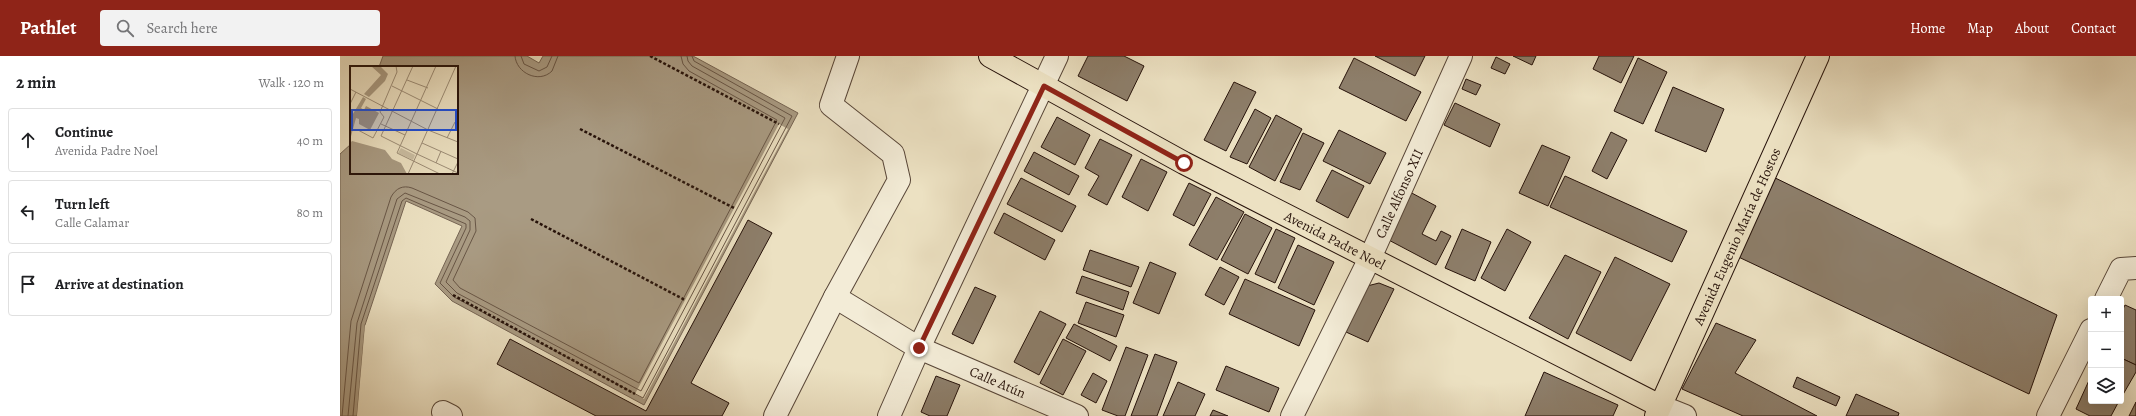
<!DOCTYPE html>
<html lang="en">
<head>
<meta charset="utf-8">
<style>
	body { margin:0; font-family:Alegreya,serif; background:#f2f2f2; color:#202124 }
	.controls { position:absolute; right:12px; bottom:12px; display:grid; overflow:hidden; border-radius:4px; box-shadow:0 4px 16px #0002 }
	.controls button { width:36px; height:36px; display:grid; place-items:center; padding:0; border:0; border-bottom:1px solid #e0e0e0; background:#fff; color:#202124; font:20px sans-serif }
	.stop { position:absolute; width:12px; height:12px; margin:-9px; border:3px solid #8f2418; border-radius:50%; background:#fff }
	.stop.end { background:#8f2418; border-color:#fff; box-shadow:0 1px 4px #0008 }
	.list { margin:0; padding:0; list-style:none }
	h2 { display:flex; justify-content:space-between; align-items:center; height:52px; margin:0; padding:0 16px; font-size:17px }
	h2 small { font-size:13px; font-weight:400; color:#757577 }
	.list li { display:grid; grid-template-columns:26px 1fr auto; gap:12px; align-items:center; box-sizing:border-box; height:64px; margin:0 8px 8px; padding:0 8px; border:1px solid #e0e0e0; border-radius:4px }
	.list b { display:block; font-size:15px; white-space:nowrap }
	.list p { margin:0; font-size:13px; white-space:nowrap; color:#757577 }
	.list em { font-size:13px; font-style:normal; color:#757577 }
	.icon { flex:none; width:22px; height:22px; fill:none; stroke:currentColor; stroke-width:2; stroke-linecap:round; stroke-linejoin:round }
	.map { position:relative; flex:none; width:1796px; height:360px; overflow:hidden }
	header { display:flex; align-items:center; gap:24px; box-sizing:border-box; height:56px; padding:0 20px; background:#8f2418; color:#fff }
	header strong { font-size:19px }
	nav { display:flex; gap:22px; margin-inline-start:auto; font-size:14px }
	.search { width:280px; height:36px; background:#f2f2f2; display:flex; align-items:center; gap:10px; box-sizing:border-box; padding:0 14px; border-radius:4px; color:#757577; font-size:15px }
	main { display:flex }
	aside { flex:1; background:#fff }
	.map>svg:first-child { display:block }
</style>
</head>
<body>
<header>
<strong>Pathlet</strong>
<div class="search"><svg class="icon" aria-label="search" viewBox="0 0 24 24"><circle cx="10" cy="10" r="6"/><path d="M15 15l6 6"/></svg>Search here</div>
<nav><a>Home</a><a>Map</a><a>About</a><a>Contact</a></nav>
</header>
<main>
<aside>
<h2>2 min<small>Walk · 120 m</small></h2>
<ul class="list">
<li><svg class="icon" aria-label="ahead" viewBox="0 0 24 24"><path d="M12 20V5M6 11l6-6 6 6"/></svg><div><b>Continue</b><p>Avenida Padre Noel</p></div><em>40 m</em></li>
<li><svg class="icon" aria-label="left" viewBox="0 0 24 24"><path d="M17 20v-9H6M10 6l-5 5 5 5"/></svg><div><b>Turn left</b><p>Calle Calamar</p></div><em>80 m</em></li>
<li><svg class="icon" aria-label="arrive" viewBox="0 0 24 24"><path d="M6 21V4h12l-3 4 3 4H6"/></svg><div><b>Arrive at destination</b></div></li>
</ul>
</aside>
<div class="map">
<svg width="1796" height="360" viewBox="0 0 1796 360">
	<rect width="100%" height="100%" fill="#ece1c2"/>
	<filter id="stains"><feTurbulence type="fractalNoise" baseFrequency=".005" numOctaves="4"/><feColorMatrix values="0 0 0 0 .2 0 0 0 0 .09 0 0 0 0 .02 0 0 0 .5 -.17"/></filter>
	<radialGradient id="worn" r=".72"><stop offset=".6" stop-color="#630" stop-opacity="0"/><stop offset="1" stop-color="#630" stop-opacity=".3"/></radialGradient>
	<polygon fill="#a99b83" stroke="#756453" points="43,0 187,0 199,7 203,0 353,0 458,57 304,349 112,245 95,228 122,170 66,145 25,269 17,360 0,360 0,98 11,88 11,117 117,117 117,11 39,11"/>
	<g fill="#ece1c2">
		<polygon points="439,68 448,73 304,343 295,338"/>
		<polygon points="25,269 27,270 19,360 17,360"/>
	</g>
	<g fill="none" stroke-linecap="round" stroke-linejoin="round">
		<g stroke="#685646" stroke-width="1">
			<path d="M175,0C176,17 199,28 212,15L218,0"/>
			<polyline points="181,0 184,8 199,15 207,11 212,0"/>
			<path d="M2,360L11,265L51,141C56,132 63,129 72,132L128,156L135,162L136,175L113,224L120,232L299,327L437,64L349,15L343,8L341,0"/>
			<polyline points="8,360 17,267 57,143 65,137 125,161 130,165 130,174 106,226 117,237 301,335 445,62 352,10 348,5 347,0"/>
			<polyline points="13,360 21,268 62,145 66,142 126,168 126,172 100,227 114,241 303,342 452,60 354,5 352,0"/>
		</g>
	</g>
	<g fill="#8d7e6a" stroke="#26120a">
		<polygon points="748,0 784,0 804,10 787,45 738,20"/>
		<polygon points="1035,0 1085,0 1075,20"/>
		<polygon points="1173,0 1196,0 1192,9"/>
		<polygon points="1259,0 1294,0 1281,27 1253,13"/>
		<polygon points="1156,1 1170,8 1165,18 1151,12"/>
		<polygon points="1014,2 1081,36 1066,65 999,32"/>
		<polygon points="1298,2 1327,16 1303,68 1274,55"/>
		<polygon points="1126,23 1141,29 1136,39 1122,33"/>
		<polygon points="894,26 916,36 886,95 864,84"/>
		<polygon points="1333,31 1384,53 1366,96 1315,75"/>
		<polygon points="1115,47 1160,68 1150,91 1104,69"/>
		<polygon points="915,53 931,62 907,108 890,101"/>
		<polygon points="936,59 962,73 935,125 909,111"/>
		<polygon points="717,61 750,79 735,109 701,91"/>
		<polygon points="999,74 1046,97 1030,128 983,105"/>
		<polygon points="1271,76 1287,84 1267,123 1252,115"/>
		<polygon points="963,77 984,87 960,134 940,126"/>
		<polygon points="760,83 792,99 767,149 748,139 759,120 745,112"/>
		<polygon points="1202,89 1230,101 1208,150 1179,137"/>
		<polygon points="694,96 739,120 729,139 684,115"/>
		<polygon points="801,103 827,116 808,155 782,141"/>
		<polygon points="992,114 1024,130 1008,162 976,145"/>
		<polygon points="1425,117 1717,259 1689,338 1390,197"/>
		<polygon points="1225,120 1347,175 1332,206 1210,151"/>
		<polygon points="681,122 736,150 722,176 667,148"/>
		<polygon points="849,127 871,138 854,170 833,159"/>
		<polygon points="1068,135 1096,150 1082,178 1096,185 1101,175 1111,180 1096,209 1043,181"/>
		<polygon points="876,141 904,156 877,204 849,189"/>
		<polygon points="664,157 715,184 705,204 654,177"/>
		<polygon points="905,158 932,172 908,218 881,204"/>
		<polygon points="408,164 432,177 351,327 389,347 382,360 256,360 157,308 170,283 306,355"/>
		<polygon points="936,173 955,182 935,227 915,218"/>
		<polygon points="1122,173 1151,186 1135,225 1105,212"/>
		<polygon points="1167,173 1191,186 1165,235 1141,222"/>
		<polygon points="958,189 994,206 974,249 938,232"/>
		<polygon points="750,194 799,211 791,231 743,214"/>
		<polygon points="1225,199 1261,216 1228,283 1189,262"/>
		<polygon points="1275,201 1330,228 1291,305 1236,277"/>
		<polygon points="810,206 836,217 819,258 793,247"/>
		<polygon points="880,211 899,221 884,249 865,239"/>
		<polygon points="742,220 789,236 783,254 736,237"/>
		<polygon points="905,223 975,254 959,290 889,258"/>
		<polygon points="1039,227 1054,233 1028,286 1006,276 1027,230"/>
		<polygon points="635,231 656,240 633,288 612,278"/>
		<polygon points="746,246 784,259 776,281 738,267"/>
		<polygon points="1785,249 1796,254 1796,309 1781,302 1781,257"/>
		<polygon points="700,255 726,268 699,319 674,306"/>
		<polygon points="1376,267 1416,284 1395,317 1477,360 1403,360 1342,333"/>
		<polygon points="734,268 777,290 770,305 726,282"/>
		<polygon points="723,283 746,295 723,339 700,327"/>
		<polygon points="786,291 808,299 785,360 778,360 762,354"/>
		<polygon points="815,298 837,306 817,360 791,360"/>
		<polygon points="1781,302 1796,309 1796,316 1781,342"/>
		<polygon points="886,310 939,332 929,356 876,334"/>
		<polygon points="1204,316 1278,349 1273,360 1185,360"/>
		<polygon points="753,317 767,325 756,347 741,339"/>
		<polygon points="596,320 620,329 607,360 590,360 581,356"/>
		<polygon points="1751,320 1751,345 1779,345 1771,360 1750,360 1736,353"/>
		<polygon points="1457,321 1500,341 1496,350 1453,331"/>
		<polygon points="838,326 865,338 855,360 823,360"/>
		<polygon points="1516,338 1559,357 1558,360 1506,360"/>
		<polygon points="1796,346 1796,360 1789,360"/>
		<polygon points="873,354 888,360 870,360"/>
	</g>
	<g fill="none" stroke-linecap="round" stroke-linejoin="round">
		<defs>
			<g id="minor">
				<path id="s1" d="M495,241L579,292L737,360"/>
				<polyline points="1766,243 1781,213 1796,212"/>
				<polyline points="1320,350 1345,360"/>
				<polyline points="103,356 111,360"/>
				<polyline points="435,360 495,241 559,124 553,98 491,49 508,0"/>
				<polyline points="549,360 579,292 717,0"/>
				<path id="s2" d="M952,360L1030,202L1121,0"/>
				<polyline points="1708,360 1751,274"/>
			</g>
			<g id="primary">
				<path id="s3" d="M650,0L844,107L1320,350"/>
				<path id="s4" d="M1316,360L1478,0"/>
			</g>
		</defs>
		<use href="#minor" stroke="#584638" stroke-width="24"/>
		<use href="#primary" stroke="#26120a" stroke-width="24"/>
		<g stroke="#26120a" stroke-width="2.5" stroke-dasharray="3 2" stroke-linecap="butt">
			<polyline points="310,0 439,68"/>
			<polyline points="240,73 394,152"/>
			<polyline points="191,163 345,244"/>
			<polyline points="113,239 295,338"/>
		</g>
		<use href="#minor" stroke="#f3ecd7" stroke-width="22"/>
		<use href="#primary" stroke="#ece1c2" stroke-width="22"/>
	</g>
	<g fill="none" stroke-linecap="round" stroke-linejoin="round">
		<polyline stroke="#8f2418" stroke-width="5" points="579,292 704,30 844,107"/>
	</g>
	<g text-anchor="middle" stroke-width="3" stroke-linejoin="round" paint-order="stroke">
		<g font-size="14" fill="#26120a" stroke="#f3ecd7">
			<text dy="5" stroke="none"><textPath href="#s2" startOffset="247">Calle Alfonso XII</textPath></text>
			<text dy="5" stroke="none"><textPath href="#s4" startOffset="197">Avenida Eugenio María de Hostos</textPath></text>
			<text dy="5" stroke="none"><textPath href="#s3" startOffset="391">Avenida Padre Noel</textPath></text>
			<text dy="5" stroke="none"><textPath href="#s1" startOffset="184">Calle Atún</textPath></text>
		</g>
	</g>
	<g transform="translate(10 10)">
		<rect width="108" height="108" fill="#ece1c2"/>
		<path d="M51,82L65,89L63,94L48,87Z" fill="#cabea3"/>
		<path d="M21,0H30L38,8L35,15L19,31L14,28L31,9ZM13,31L16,33L11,42L14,44L16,40L29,47L20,64L9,58V53L6,52L0,74V53ZM2,75L35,84L42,93L51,97L57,108H0V77Z" fill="#a99b83"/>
		<path fill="none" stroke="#9d8e78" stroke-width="1" d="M86,0L47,87L90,108M106,0L67,88L108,107M57,14L78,22M42,20L88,43M0,23L78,64M0,38L6,26M31,58L55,69M8,64L23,72L34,51L30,46L47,6L46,0M78,64L108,76M97,72L105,56H108M72,77L108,93M86,97L91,85M58,108L67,88L31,70L63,0M102,108L108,96"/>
		<path fill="#1d4ed8" fill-opacity="0.15" stroke="#1d4ed8" stroke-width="2" d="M2,44H106V64H2Z"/>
		<rect width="108" height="108" fill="none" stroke="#26120a" stroke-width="2"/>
	</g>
	<rect width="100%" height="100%" filter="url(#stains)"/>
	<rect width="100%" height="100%" fill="url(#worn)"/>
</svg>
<div class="controls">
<button>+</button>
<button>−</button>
<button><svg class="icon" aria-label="layers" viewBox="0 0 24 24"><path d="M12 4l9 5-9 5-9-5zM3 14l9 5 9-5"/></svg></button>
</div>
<div class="stop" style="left:844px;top:107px"></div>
<div class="stop end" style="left:579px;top:292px"></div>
</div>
</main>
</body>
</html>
